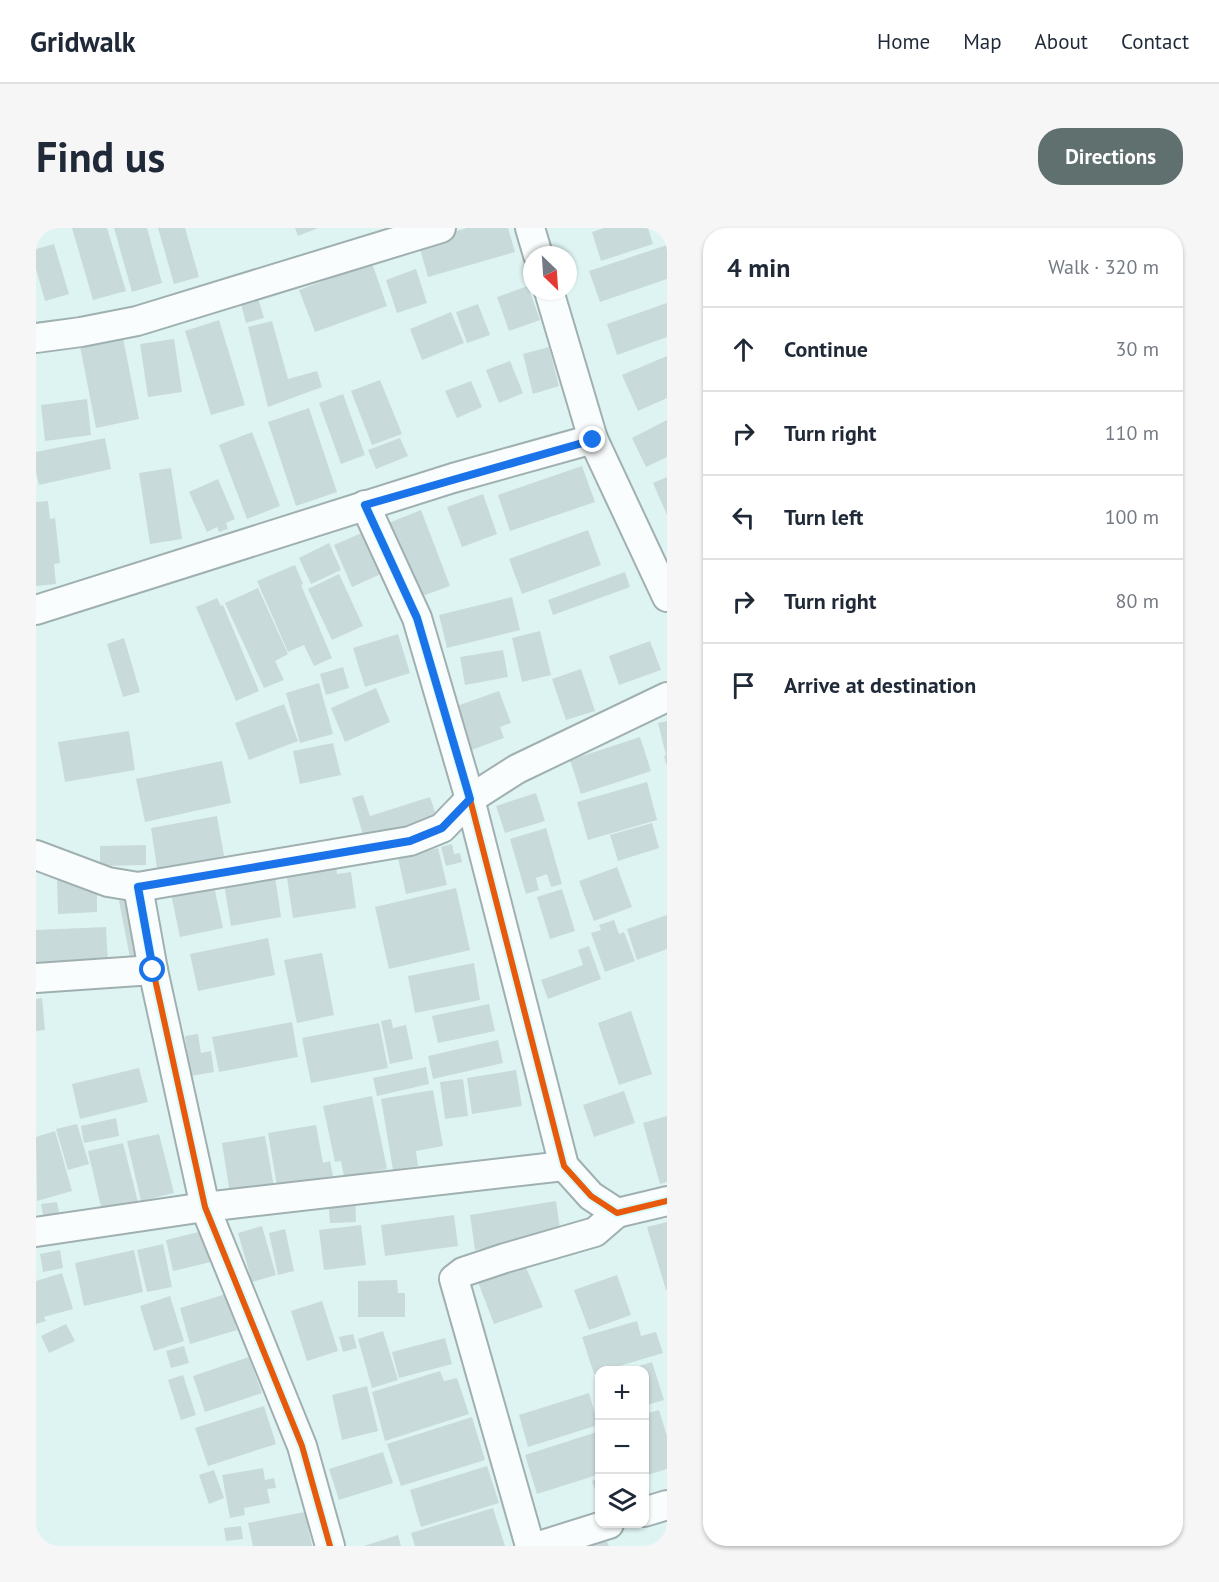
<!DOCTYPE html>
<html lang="en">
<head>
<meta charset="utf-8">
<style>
	body { margin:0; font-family:"PT Sans",sans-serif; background:#f6f6f7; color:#1f2937 }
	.controls { position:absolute; right:18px; bottom:18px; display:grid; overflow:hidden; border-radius:12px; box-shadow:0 2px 4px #0004 }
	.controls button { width:54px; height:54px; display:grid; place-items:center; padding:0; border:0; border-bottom:2px solid #e0e1e3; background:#fff; color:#1f2937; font:30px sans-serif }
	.compass { position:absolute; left:487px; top:18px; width:54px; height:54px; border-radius:50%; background:#fff; box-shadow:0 2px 4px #0004; rotate:155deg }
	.stop { position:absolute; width:18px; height:18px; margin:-14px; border:4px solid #1a73e8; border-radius:50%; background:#fff }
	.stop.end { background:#1a73e8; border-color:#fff; box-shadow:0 2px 6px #0008 }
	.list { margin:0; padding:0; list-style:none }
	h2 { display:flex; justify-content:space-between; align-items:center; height:78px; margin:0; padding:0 24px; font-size:26px }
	h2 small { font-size:20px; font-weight:400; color:#747a83 }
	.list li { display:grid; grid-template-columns:39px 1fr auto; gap:18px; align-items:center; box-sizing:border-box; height:84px; padding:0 24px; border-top:2px solid #e0e1e3 }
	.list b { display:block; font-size:22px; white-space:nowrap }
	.list em { font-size:20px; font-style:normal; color:#747a83 }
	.icon { flex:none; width:33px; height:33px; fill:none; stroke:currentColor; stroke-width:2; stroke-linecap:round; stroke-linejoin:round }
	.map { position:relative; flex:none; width:631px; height:1318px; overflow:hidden; border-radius:24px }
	header { display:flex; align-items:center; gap:36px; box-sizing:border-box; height:84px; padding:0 30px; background:#fff; border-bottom:2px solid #e0e1e3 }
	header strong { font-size:28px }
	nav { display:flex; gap:33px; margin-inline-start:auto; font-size:21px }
	.intro { display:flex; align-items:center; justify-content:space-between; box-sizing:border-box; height:144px; padding:0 36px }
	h1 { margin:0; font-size:42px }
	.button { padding:15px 27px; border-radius:24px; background:#5f706f; color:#fff; font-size:21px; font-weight:700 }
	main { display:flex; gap:36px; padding:0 36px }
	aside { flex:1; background:#fff; border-radius:24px; box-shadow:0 2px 4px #0004 }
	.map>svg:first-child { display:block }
</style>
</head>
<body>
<header>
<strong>Gridwalk</strong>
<nav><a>Home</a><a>Map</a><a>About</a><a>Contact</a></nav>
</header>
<div class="intro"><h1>Find us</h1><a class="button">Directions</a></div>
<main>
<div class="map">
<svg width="631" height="1318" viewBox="0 0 631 1318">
	<rect width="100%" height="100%" fill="#def4f3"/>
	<g fill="#c9dada">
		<polygon points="36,0 71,0 90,63 57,72"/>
		<polygon points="78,0 111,0 126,55 96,64"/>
		<polygon points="122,0 149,0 163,49 138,56"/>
		<polygon points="259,0 282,0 262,8"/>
		<polygon points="431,0 472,0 479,24 392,49 382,14"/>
		<polygon points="568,0 612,0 617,16 565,33 556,4"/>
		<polygon points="18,16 33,66 9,73 0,41 0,21"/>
		<polygon points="631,17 631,51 564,74 553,43"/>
		<polygon points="336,35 351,78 279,104 263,62"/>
		<polygon points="380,41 391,75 361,85 350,52"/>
		<polygon points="492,58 504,92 473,103 461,69"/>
		<polygon points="221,67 228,90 210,95 204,72"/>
		<polygon points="631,75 631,109 581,127 571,96"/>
		<polygon points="442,76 454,107 431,115 420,84"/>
		<polygon points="415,84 428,115 386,132 374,101"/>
		<polygon points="183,92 209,177 175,187 149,103"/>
		<polygon points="236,93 252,151 281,143 286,159 232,179 212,99"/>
		<polygon points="86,105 103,191 60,200 43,113"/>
		<polygon points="138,111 146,164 112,169 104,116"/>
		<polygon points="513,119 523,158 497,166 487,126"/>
		<polygon points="631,128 631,170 602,183 586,147"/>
		<polygon points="474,133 487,165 463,175 450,142"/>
		<polygon points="344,152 366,206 336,217 315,163"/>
		<polygon points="435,153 446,179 421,190 409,163"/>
		<polygon points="307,166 329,227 305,236 283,175"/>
		<polygon points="51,171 55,207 9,213 5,177"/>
		<polygon points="273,180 301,264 260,278 232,194"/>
		<polygon points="631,192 631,229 610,239 596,210"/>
		<polygon points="216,204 244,278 211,291 183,217"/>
		<polygon points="69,210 75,241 3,257 0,244 0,224"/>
		<polygon points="364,210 372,228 340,241 332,222"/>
		<polygon points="546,238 559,274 474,303 462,267"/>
		<polygon points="135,240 146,311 114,316 103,245"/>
		<polygon points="631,249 631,287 617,255"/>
		<polygon points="182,251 199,291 190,295 192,301 183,304 181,299 171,304 153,264"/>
		<polygon points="447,266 461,306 426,319 411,279"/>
		<polygon points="12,273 14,291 19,290 24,335 18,336 20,356 0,358 0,274"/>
		<polygon points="385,282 414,358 378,371 350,296"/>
		<polygon points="337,300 356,341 316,359 298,317"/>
		<polygon points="552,302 565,337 486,366 473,331"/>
		<polygon points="293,315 305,342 275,356 263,330"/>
		<polygon points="259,337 267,356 265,357 296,430 278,438 268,417 252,424 221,353"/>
		<polygon points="589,344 594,359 517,387 512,372"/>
		<polygon points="303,346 327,398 296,412 272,361"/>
		<polygon points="222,360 252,426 239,433 248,452 228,460 189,375"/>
		<polygon points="476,369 484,402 411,420 403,387"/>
		<polygon points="181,370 185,378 187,377 223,463 200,473 160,379"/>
		<polygon points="504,403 515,447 486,454 476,410"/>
		<polygon points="362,406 374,445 329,459 317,420"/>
		<polygon points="88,410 104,464 87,469 71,416"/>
		<polygon points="614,413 625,442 583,457 573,428"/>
		<polygon points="467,422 472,449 429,457 424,429"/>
		<polygon points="307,439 313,460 290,467 284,446"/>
		<polygon points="545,441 559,483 530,492 516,451"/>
		<polygon points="283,455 297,506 264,515 250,465"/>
		<polygon points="340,460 354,494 309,514 295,480"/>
		<polygon points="463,463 475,495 464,499 468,510 433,523 418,479"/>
		<polygon points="248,476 262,513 213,532 199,495"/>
		<polygon points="631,493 631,536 630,536 628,528 630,527 622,495"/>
		<polygon points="93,503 99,542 29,554 22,514"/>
		<polygon points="604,509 615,543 545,566 534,532"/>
		<polygon points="297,515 305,547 264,556 257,523"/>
		<polygon points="186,533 195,575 109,594 100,551"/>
		<polygon points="611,554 621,592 552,612 541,574"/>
		<polygon points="500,565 509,593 469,605 460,578"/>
		<polygon points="327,567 334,588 394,569 401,590 329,613 316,570"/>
		<polygon points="181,588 188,628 121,640 115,600"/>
		<polygon points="616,595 623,620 582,633 574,607"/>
		<polygon points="510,600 526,656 515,659 511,646 500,650 503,662 490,666 474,611"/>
		<polygon points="416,616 418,626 424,625 426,634 410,638 405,619"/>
		<polygon points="110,617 110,637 64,638 64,618"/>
		<polygon points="402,620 411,657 370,666 362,630"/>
		<polygon points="300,635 301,646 315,644 320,680 257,690 250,643"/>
		<polygon points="581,639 596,679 558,693 543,653"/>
		<polygon points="239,648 245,689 195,698 188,656"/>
		<polygon points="21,650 61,661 61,684 22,686"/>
		<polygon points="178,658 187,700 144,709 135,666"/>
		<polygon points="420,660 434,722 353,741 339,679"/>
		<polygon points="526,661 539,703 514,711 501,669"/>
		<polygon points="99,670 111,727 94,730 83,673"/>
		<polygon points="631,687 631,721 601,732 591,701"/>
		<polygon points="578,692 583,706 588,704 599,733 569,744 555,705 565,702 563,697"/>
		<polygon points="70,699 72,735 0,739 0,702"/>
		<polygon points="232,710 239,747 162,763 154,726"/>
		<polygon points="553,718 565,751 512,771 505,752 547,737 542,722"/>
		<polygon points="286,725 298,787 261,795 248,732"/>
		<polygon points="438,735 444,772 379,785 372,748"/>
		<polygon points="6,770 9,802 0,803 0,771"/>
		<polygon points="453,776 459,803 402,815 396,788"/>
		<polygon points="595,783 616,846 583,857 562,795"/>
		<polygon points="355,791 357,800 370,797 377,831 354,836 345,793"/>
		<polygon points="256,794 262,829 183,844 176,809"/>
		<polygon points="343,795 352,840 275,855 266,810"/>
		<polygon points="162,806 165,825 175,823 178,844 154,848 149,808"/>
		<polygon points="462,812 467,835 397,851 392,828"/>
		<polygon points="390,839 393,856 341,868 337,850"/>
		<polygon points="103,840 112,874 44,891 36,856"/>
		<polygon points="480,842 486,878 436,886 431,850"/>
		<polygon points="427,851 432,888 409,891 404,854"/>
		<polygon points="397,862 407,918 380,923 382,938 357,942 345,871"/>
		<polygon points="588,863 599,895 558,909 547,877"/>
		<polygon points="336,868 351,941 308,949 305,933 299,934 287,878"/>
		<polygon points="631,888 631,954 624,956 607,895"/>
		<polygon points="80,890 83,908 48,915 45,898"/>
		<polygon points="41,896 53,936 32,942 20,901"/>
		<polygon points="280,897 287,935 294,933 297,948 241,958 232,905"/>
		<polygon points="19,903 36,963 1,973 0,909"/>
		<polygon points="123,906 138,965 105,973 91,913"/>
		<polygon points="229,908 238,959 194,966 186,915"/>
		<polygon points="87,915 102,974 66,983 52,923"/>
		<polygon points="319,967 320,994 294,995 292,969"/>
		<polygon points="520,973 525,1008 439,1022 434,987"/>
		<polygon points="21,974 25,995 9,997 5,976"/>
		<polygon points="418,987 422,1018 349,1028 345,997"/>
		<polygon points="631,994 631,1062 630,1062 611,999"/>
		<polygon points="325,997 330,1037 288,1042 283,1002"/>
		<polygon points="226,998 240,1047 216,1054 202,1005"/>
		<polygon points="249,1001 258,1043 242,1047 233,1005"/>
		<polygon points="171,1002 179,1033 137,1043 130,1012"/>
		<polygon points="127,1016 136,1059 111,1064 101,1022"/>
		<polygon points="24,1022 27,1040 7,1044 4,1026"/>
		<polygon points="98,1022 107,1064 48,1078 39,1035"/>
		<polygon points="489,1037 507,1079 458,1096 442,1054"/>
		<polygon points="26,1045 37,1081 8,1089 10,1093 0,1096 0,1053"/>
		<polygon points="581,1047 595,1087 553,1102 538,1062"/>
		<polygon points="361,1052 362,1065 369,1065 369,1089 322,1089 322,1053"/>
		<polygon points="190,1066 201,1102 154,1116 144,1080"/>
		<polygon points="134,1068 148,1113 118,1123 104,1078"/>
		<polygon points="286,1073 302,1123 271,1133 255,1083"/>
		<polygon points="601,1093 605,1108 620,1104 627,1125 570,1142 564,1142 564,1145 558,1146 546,1109"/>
		<polygon points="30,1096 39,1113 13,1125 5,1108"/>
		<polygon points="347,1103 362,1152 336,1160 322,1111"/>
		<polygon points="317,1106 321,1120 307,1124 303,1109"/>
		<polygon points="409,1110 416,1136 363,1150 356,1124"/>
		<polygon points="148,1118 153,1135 135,1140 130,1123"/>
		<polygon points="213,1129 226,1165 169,1184 157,1148"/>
		<polygon points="616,1134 628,1172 608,1178 608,1142 590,1142"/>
		<polygon points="404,1143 408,1153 421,1150 433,1186 349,1213 336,1164"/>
		<polygon points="147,1147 160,1187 145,1192 132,1152"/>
		<polygon points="564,1150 564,1166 563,1166 559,1152"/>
		<polygon points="331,1158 342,1203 306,1212 296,1167"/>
		<polygon points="553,1165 562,1197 492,1219 483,1187"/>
		<polygon points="228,1178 240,1216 172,1238 159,1200"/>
		<polygon points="623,1182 631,1208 631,1241 608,1248 608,1186"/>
		<polygon points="436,1189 449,1232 365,1258 351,1216"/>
		<polygon points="564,1203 564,1246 501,1266 489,1227"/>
		<polygon points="347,1224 357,1255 303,1272 293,1241"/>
		<polygon points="451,1238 463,1275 385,1299 374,1262"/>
		<polygon points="227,1240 229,1252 238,1250 240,1260 231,1261 234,1275 208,1280 209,1287 194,1290 186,1247"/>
		<polygon points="178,1242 188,1270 173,1276 163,1247"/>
		<polygon points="564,1250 564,1273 563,1273 556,1253"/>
		<polygon points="457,1280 469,1318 379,1318 375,1305"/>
		<polygon points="269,1284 276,1318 217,1318 212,1295"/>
		<polygon points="205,1298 207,1311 190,1313 188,1300"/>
		<polygon points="362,1307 365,1318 328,1318"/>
		<polygon points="570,1312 573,1318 556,1318"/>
	</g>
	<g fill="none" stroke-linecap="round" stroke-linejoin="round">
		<defs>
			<g id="minor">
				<polyline points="494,0 502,27"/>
				<polyline points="513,63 557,211 631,369"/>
				<polyline points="0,110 45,104 101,93 405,0"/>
				<polyline points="329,277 381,390 434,571 528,938 555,968 581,985 631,973"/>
				<polyline points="0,382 417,250 557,211"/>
				<polyline points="0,627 72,654 102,659 374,613 406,600 434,571 481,541 631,469"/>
				<polyline points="102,659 117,742 169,979 266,1218 294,1318"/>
				<polyline points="0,750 117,742"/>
				<polyline points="0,1004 169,979 528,938"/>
				<polyline points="608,1284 631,1277"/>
				<polyline points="494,1318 418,1051 427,1044 469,1030 559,1004 581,985"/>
				<polyline points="503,1318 573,1296"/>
			</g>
		</defs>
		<use href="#minor" stroke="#a0b0b0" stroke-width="32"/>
		<use href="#minor" stroke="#fafdfd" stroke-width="28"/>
		<defs>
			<g id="cycleway">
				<polyline points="329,277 381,390 434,571 528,938 555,968 581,985 631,973"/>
				<polyline points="102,659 117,742 169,979 266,1218 294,1318"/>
			</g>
		</defs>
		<use href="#cycleway" stroke="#d6fcfb" stroke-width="10"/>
		<use href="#cycleway" stroke="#e8590c" stroke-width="6"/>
	</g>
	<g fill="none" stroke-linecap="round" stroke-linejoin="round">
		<polyline stroke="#1a73e8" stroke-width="8" points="117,742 102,659 374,613 406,600 434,571 381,390 329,277 557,212"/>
	</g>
</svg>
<div class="controls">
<button>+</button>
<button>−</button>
<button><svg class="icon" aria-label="layers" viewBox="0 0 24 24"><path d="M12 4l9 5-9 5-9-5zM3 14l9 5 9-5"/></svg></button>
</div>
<svg class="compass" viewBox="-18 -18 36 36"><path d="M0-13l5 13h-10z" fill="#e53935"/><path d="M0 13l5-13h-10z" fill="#747a83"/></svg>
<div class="stop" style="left:117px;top:742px"></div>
<div class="stop end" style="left:557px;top:212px"></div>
</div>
<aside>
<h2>4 min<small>Walk · 320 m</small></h2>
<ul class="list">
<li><svg class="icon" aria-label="ahead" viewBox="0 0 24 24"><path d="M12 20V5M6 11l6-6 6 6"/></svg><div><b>Continue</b></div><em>30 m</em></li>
<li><svg class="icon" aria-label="right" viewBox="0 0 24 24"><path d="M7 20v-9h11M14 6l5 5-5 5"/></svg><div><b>Turn right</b></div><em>110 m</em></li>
<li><svg class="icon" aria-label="left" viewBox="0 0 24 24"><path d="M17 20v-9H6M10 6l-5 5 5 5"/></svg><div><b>Turn left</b></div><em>100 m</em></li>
<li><svg class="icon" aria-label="right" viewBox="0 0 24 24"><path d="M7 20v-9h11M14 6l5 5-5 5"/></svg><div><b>Turn right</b></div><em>80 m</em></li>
<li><svg class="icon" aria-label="arrive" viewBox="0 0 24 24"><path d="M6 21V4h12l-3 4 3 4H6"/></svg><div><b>Arrive at destination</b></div></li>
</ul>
</aside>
</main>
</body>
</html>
